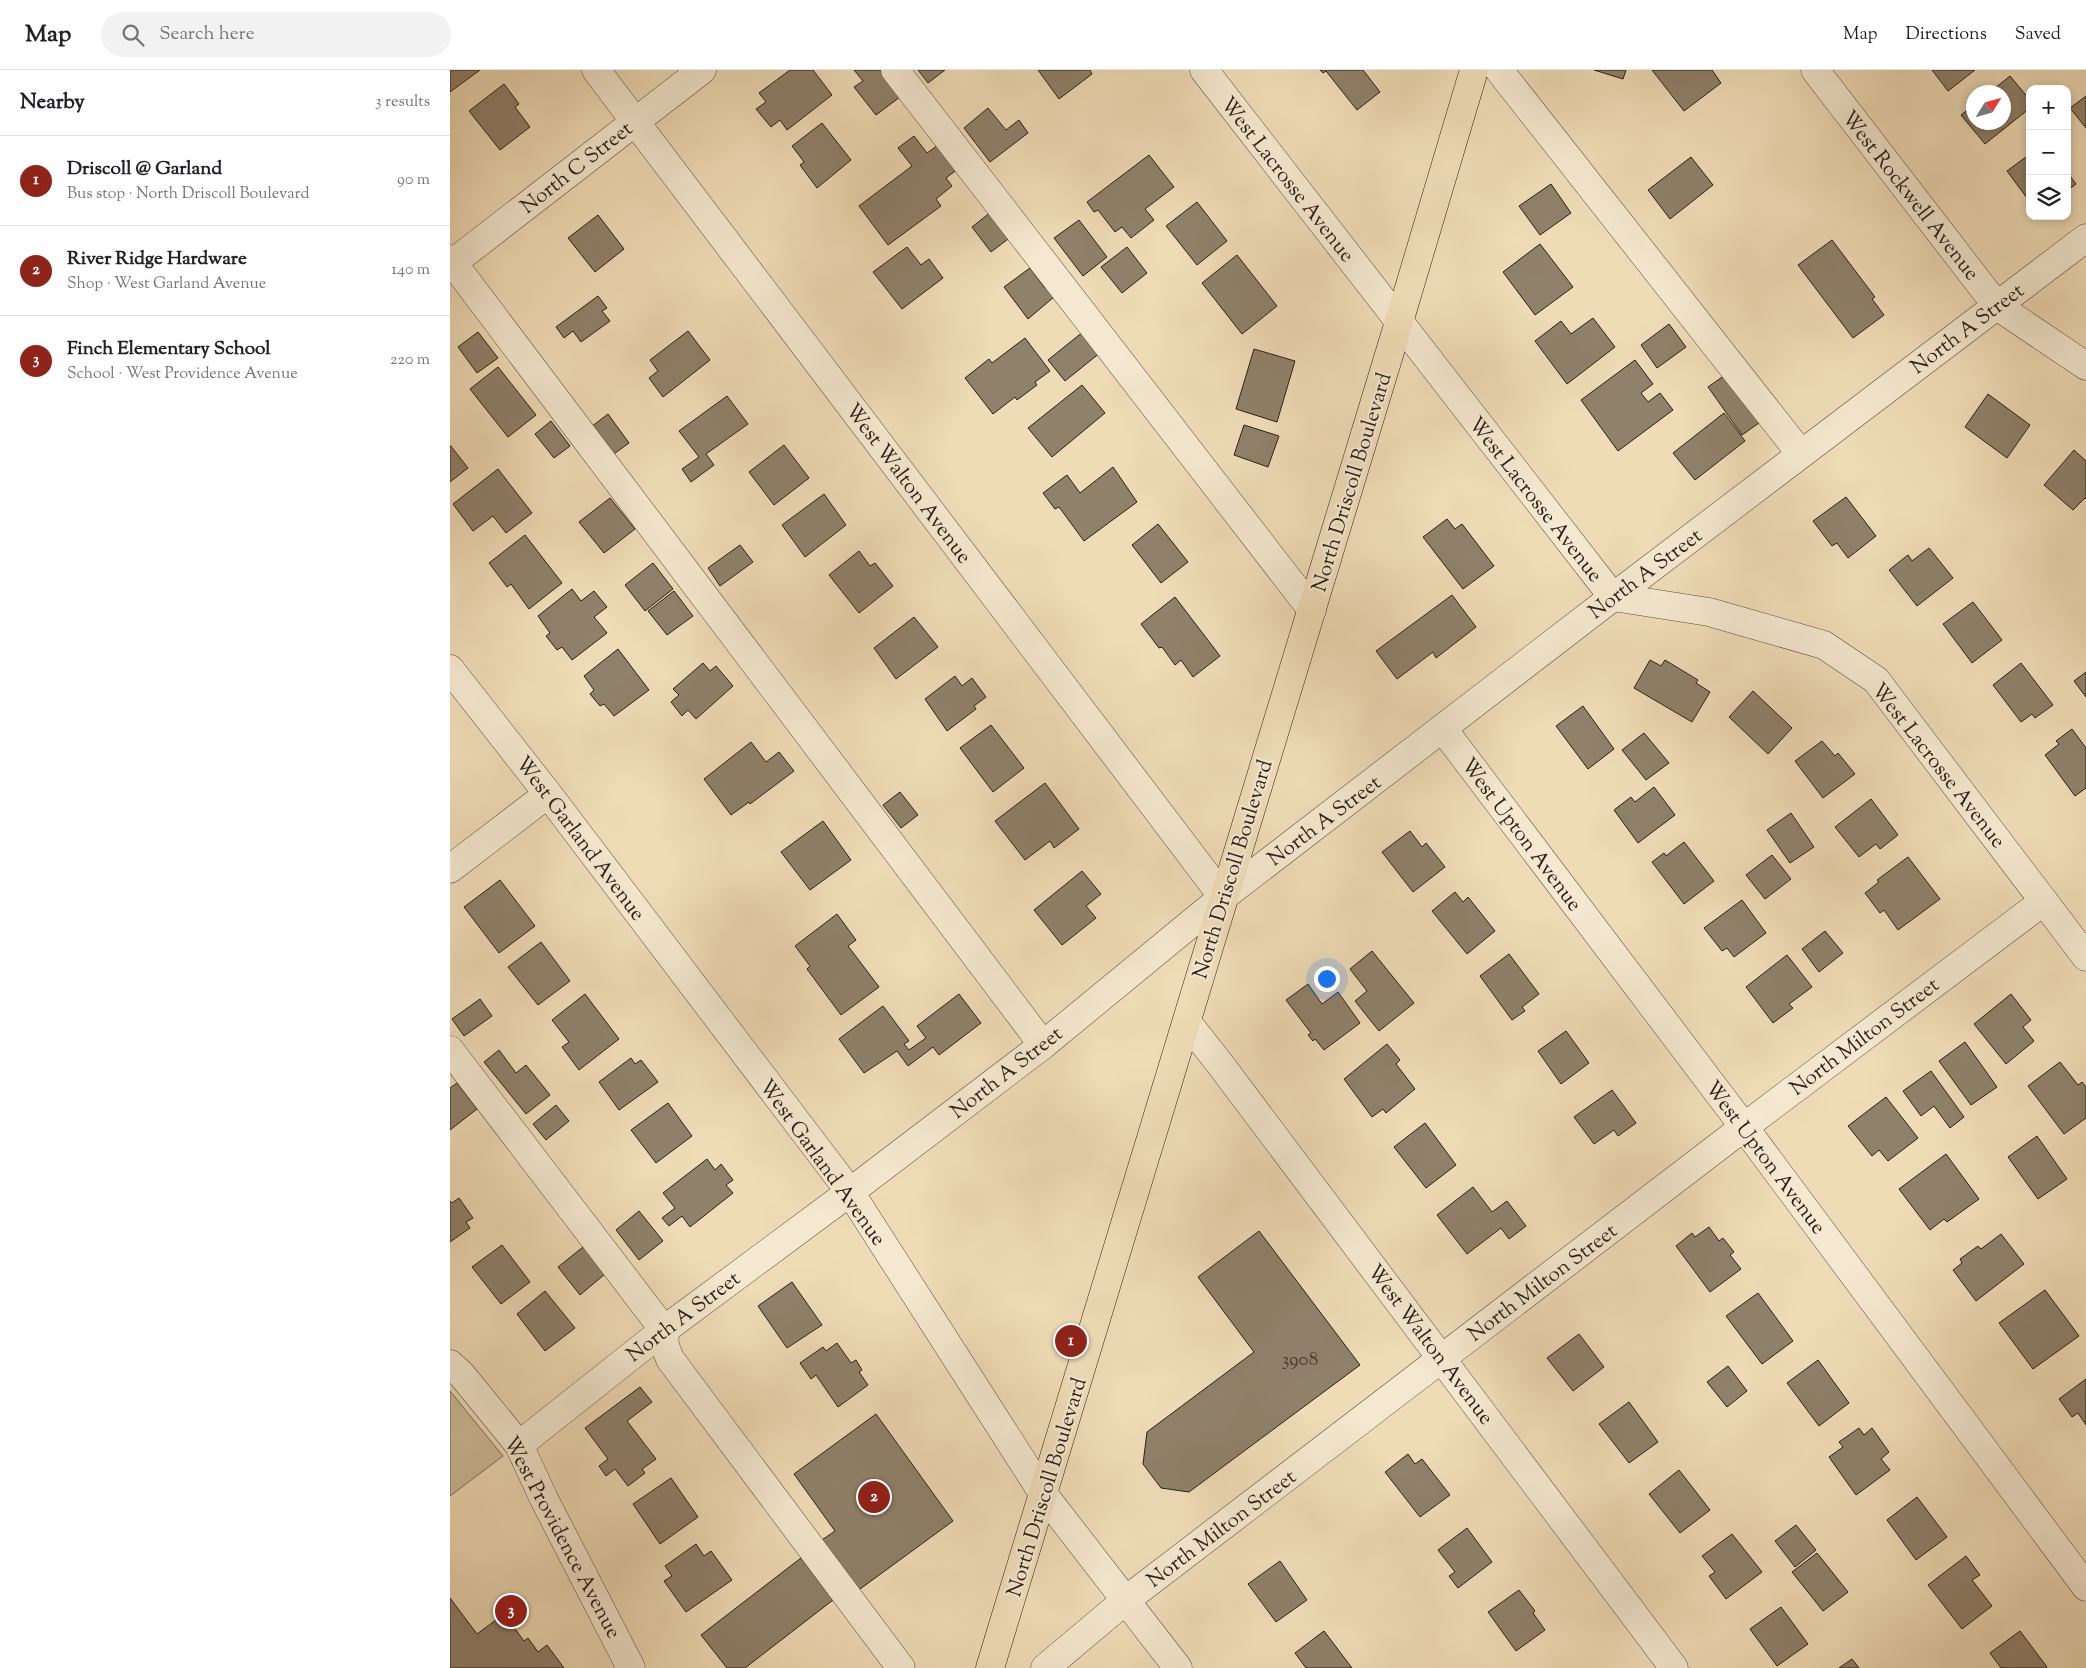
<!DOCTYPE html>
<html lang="en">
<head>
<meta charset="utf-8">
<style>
	body { margin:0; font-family:"Sorts Mill Goudy",serif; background:#f2f2f2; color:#202124 }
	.controls { position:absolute; right:15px; top:15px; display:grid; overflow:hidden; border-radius:10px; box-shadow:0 2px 8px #0003 }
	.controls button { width:45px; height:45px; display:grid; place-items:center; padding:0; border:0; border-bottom:1px solid #e0e0e0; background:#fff; color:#202124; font:25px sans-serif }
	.compass { position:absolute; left:1516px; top:15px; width:45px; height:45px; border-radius:50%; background:#fff; box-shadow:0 2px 8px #0003; rotate:53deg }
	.you { position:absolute; left:876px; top:908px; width:18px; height:18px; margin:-12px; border:4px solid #fff; border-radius:50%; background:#1a73e8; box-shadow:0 0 0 8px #1a73e833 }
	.badge { display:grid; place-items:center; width:32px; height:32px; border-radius:50%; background:#8f2418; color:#fff; font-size:16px; font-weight:700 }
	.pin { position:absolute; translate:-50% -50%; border:2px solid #fff; box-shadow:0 1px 5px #0006 }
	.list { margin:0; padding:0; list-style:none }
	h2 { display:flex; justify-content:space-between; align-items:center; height:65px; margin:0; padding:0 20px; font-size:21px }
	h2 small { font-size:16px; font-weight:400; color:#757577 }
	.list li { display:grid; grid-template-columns:32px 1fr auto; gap:15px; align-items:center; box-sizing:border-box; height:90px; padding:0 20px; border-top:1px solid #e0e0e0 }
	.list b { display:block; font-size:19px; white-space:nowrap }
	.list p { margin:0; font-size:16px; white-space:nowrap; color:#757577 }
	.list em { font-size:16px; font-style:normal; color:#757577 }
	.icon { flex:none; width:28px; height:28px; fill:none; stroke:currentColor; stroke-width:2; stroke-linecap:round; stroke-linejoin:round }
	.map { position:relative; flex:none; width:1636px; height:1598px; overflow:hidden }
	header { display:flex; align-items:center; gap:30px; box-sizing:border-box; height:70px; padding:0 25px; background:#fff; border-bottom:1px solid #e0e0e0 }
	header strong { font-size:24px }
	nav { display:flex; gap:28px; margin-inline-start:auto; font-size:18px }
	.search { width:350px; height:45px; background:#f2f2f2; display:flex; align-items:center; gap:12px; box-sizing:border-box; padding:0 18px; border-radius:28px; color:#757577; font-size:19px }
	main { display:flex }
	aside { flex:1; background:#fff }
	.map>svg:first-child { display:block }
</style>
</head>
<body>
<header>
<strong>Map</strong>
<div class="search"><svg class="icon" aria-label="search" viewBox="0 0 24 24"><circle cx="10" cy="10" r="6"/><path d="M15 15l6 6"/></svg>Search here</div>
<nav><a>Map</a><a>Directions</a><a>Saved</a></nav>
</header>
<main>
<aside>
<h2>Nearby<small>3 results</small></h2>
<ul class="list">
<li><span class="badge">1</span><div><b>Driscoll @ Garland</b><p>Bus stop · North Driscoll Boulevard</p></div><em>90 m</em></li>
<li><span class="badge">2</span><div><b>River Ridge Hardware</b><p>Shop · West Garland Avenue</p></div><em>140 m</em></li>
<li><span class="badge">3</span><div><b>Finch Elementary School</b><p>School · West Providence Avenue</p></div><em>220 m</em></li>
</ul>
</aside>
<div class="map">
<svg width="1636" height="1598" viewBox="0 0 1636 1598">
	<rect width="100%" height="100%" fill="#efdcb7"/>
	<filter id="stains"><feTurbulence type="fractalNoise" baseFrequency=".004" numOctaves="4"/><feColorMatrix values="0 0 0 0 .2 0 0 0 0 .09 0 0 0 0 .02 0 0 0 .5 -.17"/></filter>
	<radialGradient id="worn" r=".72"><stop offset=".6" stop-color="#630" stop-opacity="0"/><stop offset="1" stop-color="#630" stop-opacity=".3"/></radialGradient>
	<polygon fill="#cdbc9c" stroke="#7b6e5a" points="0,1321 53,1386 0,1426"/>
	<g fill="#90816b" stroke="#291f18">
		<polygon points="0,0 30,0 0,22"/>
		<polygon points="340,0 363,0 382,25 337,60 330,50 321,57 306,39 316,32 309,23"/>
		<polygon points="404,0 442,0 458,21 426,45 404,17 413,11"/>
		<polygon points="468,0 495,0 478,13"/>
		<polygon points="588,0 640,0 642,4 609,29"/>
		<polygon points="870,0 913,0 930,22 907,40 876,1 873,3"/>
		<polygon points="1144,0 1176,0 1173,9"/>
		<polygon points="1202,0 1262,0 1271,13 1234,41"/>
		<polygon points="1482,0 1525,0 1498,21"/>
		<polygon points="1560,6 1580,30 1580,38 1535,74 1511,45 1524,35 1524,52 1554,52 1554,22 1540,22"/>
		<polygon points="54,14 69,34 65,37 80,57 50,80 19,41"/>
		<polygon points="1636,26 1636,58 1620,38"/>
		<polygon points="538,38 556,60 569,50 578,63 540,92 514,58"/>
		<polygon points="372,53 401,90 367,118 350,95 354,92 342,76"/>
		<polygon points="464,66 477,83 495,70 513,95 496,108 502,116 486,129 491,136 438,175 409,136 462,96 448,78"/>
		<polygon points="1580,84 1580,132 1557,101"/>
		<polygon points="699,85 724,117 695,139 704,150 681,168 672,157 665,162 648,140 644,142 637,132"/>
		<polygon points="1241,87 1263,115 1220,149 1198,120"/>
		<polygon points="1617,102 1626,114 1617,121"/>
		<polygon points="1101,114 1121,143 1090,165 1069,136"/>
		<polygon points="747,132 777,171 747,195 716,156"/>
		<polygon points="546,138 566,163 541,182 522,157"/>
		<polygon points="148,145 174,179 145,202 118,168"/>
		<polygon points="629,150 657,187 633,206 604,168"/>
		<polygon points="1382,170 1425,227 1422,229 1434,245 1403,268 1348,195"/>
		<polygon points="1090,174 1123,217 1085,245 1053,202"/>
		<polygon points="457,177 471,195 479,189 493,208 452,239 423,202"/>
		<polygon points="677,177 697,203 672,223 651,197"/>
		<polygon points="787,185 827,236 792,264 752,213"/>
		<polygon points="580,198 595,218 604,212 611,221 578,249 554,217"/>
		<polygon points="148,226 157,238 152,241 160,251 131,272 123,261 114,268 106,257"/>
		<polygon points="1143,248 1165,277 1117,314 1085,271 1111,251 1121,264"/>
		<polygon points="1219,254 1236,277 1207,298 1191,275"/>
		<polygon points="639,257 656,278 615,311 598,290"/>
		<polygon points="238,261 260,290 213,327 199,308 208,301 200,290"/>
		<polygon points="28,262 48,288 27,303 8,277"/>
		<polygon points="575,268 600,301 585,312 587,315 567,330 565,327 543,344 515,308 539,289 542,293"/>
		<polygon points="804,279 845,291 827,352 786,339"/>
		<polygon points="1185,290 1203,314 1191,323 1198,332 1210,323 1223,340 1168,381 1131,330"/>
		<polygon points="48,297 86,345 58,367 20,319"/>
		<polygon points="1282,300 1316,348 1292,365 1258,317"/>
		<polygon points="632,315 655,343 602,387 578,358"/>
		<polygon points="1538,324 1580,355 1557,388 1515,357"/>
		<polygon points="277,326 298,354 256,384 264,395 241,412 232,399 249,387 229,361"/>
		<polygon points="1274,343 1295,371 1245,410 1223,383"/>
		<polygon points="158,344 179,373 161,386 141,357"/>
		<polygon points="101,351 120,376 104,388 85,364"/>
		<polygon points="794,355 829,366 818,397 784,385"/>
		<polygon points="0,375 18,398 0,412"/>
		<polygon points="334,375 359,408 324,435 299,402"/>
		<polygon points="1624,380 1636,391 1636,429 1635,428 1623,440 1594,415"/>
		<polygon points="663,397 687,432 634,471 609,437 605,439 593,423 617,405 630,423"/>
		<polygon points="48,399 82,443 56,463 43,446 23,461 3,434"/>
		<polygon points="374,424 396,455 355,487 332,455"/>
		<polygon points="1396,427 1426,466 1398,488 1387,473 1382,476 1363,451"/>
		<polygon points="160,428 185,459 154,483 129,452"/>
		<polygon points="997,449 1005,459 1012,454 1044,496 1013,519 973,467"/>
		<polygon points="708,454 738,492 711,513 682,475"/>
		<polygon points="75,465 112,513 79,539 61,514 57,517 39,493"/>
		<polygon points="290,475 303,492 270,516 258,498"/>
		<polygon points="1479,478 1503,508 1467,536 1439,500 1458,485 1462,491"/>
		<polygon points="409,481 420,496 425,493 443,516 409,543 379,505"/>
		<polygon points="203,493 223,519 195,541 175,515"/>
		<polygon points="122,519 131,531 144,521 157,537 144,547 157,563 122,590 112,577 107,580 96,566 100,563 88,546"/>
		<polygon points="224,521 243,546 217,565 198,541"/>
		<polygon points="1002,525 1026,557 986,588 983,582 947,609 926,581"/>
		<polygon points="725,527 770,586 743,607 731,590 725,595 712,577 709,578 691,554"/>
		<polygon points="1523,532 1552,570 1522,593 1493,554"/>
		<polygon points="464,547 488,577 446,609 424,578"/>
		<polygon points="168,579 199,620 164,646 154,634 150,636 140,624 144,620 134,606"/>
		<polygon points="1200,590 1211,596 1215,590 1248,610 1246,613 1260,622 1242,652 1184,618"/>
		<polygon points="253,593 260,601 266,596 283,616 246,649 238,640 232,646 221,632 229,625 223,619"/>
		<polygon points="1571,593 1603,635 1585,648 1582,644 1571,652 1543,615"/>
		<polygon points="1636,602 1636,627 1624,611"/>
		<polygon points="505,606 512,616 522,608 536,627 524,636 526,639 497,661 475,629"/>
		<polygon points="1303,621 1342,658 1318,684 1279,647"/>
		<polygon points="1133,636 1164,679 1138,699 1106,656"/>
		<polygon points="541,655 574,698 543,722 510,678"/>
		<polygon points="1622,659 1636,678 1636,718 1625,726 1595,685 1609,674 1606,671"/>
		<polygon points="1194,663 1219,693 1196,710 1172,680"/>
		<polygon points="1372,671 1385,686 1388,683 1405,704 1373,728 1345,691"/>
		<polygon points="301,672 316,692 329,682 344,701 300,734 299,732 281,745 254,709"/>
		<polygon points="595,713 629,759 604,778 600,771 575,790 545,751"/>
		<polygon points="1204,717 1225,745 1188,773 1164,740 1181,727 1185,732"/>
		<polygon points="450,722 468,745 451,758 433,735"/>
		<polygon points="1421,729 1448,765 1430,779 1426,774 1409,787 1385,757"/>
		<polygon points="1341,743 1364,777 1340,793 1317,760"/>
		<polygon points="373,751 401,790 360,820 331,782"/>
		<polygon points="960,761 972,777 976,773 995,797 963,822 932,782"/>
		<polygon points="1234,772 1264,811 1234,834 1202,792 1214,783 1216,786"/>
		<polygon points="1322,785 1341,809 1315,829 1296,805"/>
		<polygon points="1458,787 1490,829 1448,860 1434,840 1430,843 1415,823 1429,812 1427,810"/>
		<polygon points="632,801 651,824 636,836 646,848 612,875 584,840"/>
		<polygon points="50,810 85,856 49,883 14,837"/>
		<polygon points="1005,822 1013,832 1018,827 1045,861 1017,884 982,841"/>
		<polygon points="1292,830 1316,863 1284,887 1277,878 1272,881 1254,858"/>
		<polygon points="387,844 406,870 398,876 429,917 391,945 357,899 360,896 345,876"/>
		<polygon points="1375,861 1393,883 1369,902 1352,879"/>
		<polygon points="91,872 120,911 88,935 58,897"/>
		<polygon points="922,881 964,933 929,961 905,931 917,921 900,899"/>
		<polygon points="1059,884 1089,924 1072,937 1075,941 1062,950 1030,906"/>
		<polygon points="1337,885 1362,917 1339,934 1343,938 1323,953 1296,917"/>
		<polygon points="858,914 872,934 888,922 910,953 874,980 865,969 863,971 858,965 861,963 836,930"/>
		<polygon points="135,924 169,969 129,1000 112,977 119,972 102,950"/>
		<polygon points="509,924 531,953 489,985 483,977 458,996 447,981 414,1003 389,969 433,936 459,971 454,974 459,980 476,968 467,956"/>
		<polygon points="1561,924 1581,950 1573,957 1584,971 1556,994 1524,954"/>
		<polygon points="30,929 42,946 14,966 2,949"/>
		<polygon points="1116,961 1139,993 1111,1014 1088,981"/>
		<polygon points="1515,972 1547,1017 1521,1035 1489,991"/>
		<polygon points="937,974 950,990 946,994 965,1019 936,1043 933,1039 922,1047 894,1009"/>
		<polygon points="49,980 66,1003 76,995 100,1025 76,1044 34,992"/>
		<polygon points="181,988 185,994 191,990 208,1012 169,1040 149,1012"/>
		<polygon points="1610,992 1628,1015 1632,1012 1636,1017 1636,1048 1614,1064 1578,1016"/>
		<polygon points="1481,1001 1514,1047 1500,1058 1484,1036 1471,1046 1453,1021"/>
		<polygon points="7,1013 27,1039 0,1060 0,1018"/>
		<polygon points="1162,1020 1186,1053 1168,1066 1164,1060 1144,1074 1124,1047"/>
		<polygon points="1436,1027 1468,1068 1438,1091 1429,1080 1422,1086 1398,1056"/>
		<polygon points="218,1033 242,1066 206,1093 181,1060"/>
		<polygon points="106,1035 119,1051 96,1070 83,1054"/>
		<polygon points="975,1053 1006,1095 976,1118 944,1077"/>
		<polygon points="1587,1066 1617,1109 1588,1129 1558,1087"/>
		<polygon points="1496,1084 1529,1129 1497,1152 1494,1149 1480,1160 1449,1119"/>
		<polygon points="257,1089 265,1100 271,1094 283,1110 276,1115 283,1123 240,1157 232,1146 219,1156 212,1148 225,1138 213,1123"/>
		<polygon points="1023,1117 1042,1142 1057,1131 1076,1156 1059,1169 1051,1158 1017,1184 987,1145"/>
		<polygon points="9,1128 23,1148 16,1152 20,1158 0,1172 0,1131 2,1133"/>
		<polygon points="189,1141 213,1171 189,1190 166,1160"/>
		<polygon points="1259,1157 1269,1171 1273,1168 1284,1182 1280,1185 1291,1199 1260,1222 1226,1176 1242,1163 1245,1167"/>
		<polygon points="809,1161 910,1295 739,1422 711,1418 693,1394 697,1362 804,1282 748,1207"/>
		<polygon points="1551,1164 1574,1194 1526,1231 1503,1200 1512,1193 1510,1189 1528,1176 1531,1179"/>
		<polygon points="52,1175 80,1212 51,1234 22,1197"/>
		<polygon points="133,1177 155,1204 130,1225 108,1197"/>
		<polygon points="342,1212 372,1255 337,1278 308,1236"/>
		<polygon points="1595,1220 1629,1266 1583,1299 1549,1253"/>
		<polygon points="95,1221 125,1258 95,1281 67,1244"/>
		<polygon points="1308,1223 1343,1271 1312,1294 1276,1246"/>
		<polygon points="1129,1264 1154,1297 1123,1321 1097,1288"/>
		<polygon points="387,1273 401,1293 406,1290 412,1300 409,1302 418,1315 388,1337 366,1305 361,1309 350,1293 373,1277 376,1281"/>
		<polygon points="1368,1290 1399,1333 1369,1356 1337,1313"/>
		<polygon points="1278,1296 1297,1321 1277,1337 1257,1312"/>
		<polygon points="1636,1309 1636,1355 1628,1343 1622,1347 1609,1329"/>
		<polygon points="190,1317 202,1332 177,1351 206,1389 192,1399 195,1403 178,1416 165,1399 156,1406 149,1396 158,1389 135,1358"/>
		<polygon points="1179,1332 1208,1372 1179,1393 1149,1354"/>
		<polygon points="426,1344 503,1451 406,1522 369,1472 385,1461 344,1404"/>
		<polygon points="1409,1358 1414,1365 1422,1358 1439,1382 1431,1389 1440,1400 1406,1425 1379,1387 1393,1377 1389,1372"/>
		<polygon points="958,1384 965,1394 972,1389 1000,1425 970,1447 935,1402"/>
		<polygon points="1229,1400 1260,1440 1230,1463 1199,1424"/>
		<polygon points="221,1408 248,1447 210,1474 183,1434"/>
		<polygon points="1467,1427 1497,1467 1466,1490 1437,1450"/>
		<polygon points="1346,1455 1366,1480 1345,1497 1325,1471"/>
		<polygon points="1017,1458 1042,1492 1008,1518 999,1506 1005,1502 988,1480"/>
		<polygon points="1282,1464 1312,1502 1276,1529 1259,1506 1265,1502 1252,1486"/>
		<polygon points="246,1474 254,1486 261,1481 282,1510 236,1542 214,1511 222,1506 215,1496"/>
		<polygon points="1367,1483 1398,1522 1373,1541 1342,1502"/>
		<polygon points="1516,1486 1530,1505 1522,1510 1542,1536 1512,1559 1478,1515"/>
		<polygon points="351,1488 383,1530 295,1598 277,1598 251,1565"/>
		<polygon points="830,1491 857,1530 826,1552 798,1514"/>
		<polygon points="1069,1520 1085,1541 1083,1543 1095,1560 1066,1581 1038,1542"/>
		<polygon points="0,1528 27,1564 54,1544 74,1571 78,1568 88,1582 97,1575 114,1598 0,1598"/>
		<polygon points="1331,1537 1358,1574 1327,1596 1300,1559"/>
		<polygon points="874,1561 902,1598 856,1598 845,1583"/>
		<polygon points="1570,1561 1597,1597 1596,1598 1551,1598 1540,1583"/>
		<polygon points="1402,1589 1409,1598 1389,1598"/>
	</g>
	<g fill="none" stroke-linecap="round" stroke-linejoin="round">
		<defs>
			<g id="minor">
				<polyline points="146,0 773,827"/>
				<polyline points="445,0 862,540"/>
				<polyline points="754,0 1163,527 1259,542 1374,575 1426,610 1636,887"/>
				<polyline points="1049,0 1351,384"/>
				<polyline points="1365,0 1547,236 1636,296"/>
				<polyline points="0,189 593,975"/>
				<polyline points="0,195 252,0"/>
				<polyline points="0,599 98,724 400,1122 594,1425 728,1598"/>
				<polyline points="993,659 1294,1057 1636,1517"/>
				<polyline points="0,799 98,724"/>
				<polyline points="737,952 770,994 1224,1598"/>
				<polyline points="0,980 214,1260 215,1276 220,1289 451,1598"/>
				<polyline points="0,1294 11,1304 69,1375 94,1429 181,1598"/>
				<polyline points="69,1375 214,1260 400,1122 593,975 773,827 1163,527 1636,168"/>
				<polyline points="595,1598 676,1530 1294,1057 1594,831"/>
			</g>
			<polyline id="major" points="540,1598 949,252 1024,0"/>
		</defs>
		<use href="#minor" stroke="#5a4e40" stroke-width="29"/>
		<use href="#major" stroke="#291f18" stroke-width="29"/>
		<use href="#minor" stroke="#f5e8d0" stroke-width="28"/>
		<use href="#major" stroke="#efdcb7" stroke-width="28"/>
	</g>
	<g text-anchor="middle" stroke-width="4.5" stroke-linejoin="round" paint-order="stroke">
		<g font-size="19" fill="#43382d">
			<text x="850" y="1295">3908</text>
		</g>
		<g font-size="21" fill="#291f18" stroke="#f5e8d0">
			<text transform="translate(126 97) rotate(-38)" y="7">North C Street</text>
			<text transform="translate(838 109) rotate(52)" y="7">West Lacrosse Avenue</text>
			<text transform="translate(1461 125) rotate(52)" y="7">West Rockwell Avenue</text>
			<text transform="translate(1517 258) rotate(-37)" y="7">North A Street</text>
			<text transform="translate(901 412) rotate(-73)" y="7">North Driscoll Boulevard</text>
			<text transform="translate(459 413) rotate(53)" y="7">West Walton Avenue</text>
			<text transform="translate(1086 429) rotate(52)" y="7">West Lacrosse Avenue</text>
			<text transform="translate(1195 503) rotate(-37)" y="7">North A Street</text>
			<text transform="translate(1489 695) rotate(52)" y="7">West Lacrosse Avenue</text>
			<text transform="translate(874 750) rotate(-37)" y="7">North A Street</text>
			<text transform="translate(1072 764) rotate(53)" y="7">West Upton Avenue</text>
			<text transform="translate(131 768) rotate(53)" y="7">West Garland Avenue</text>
			<text transform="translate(782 799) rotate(-73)" y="7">North Driscoll Boulevard</text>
			<text transform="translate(1414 966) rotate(-37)" y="7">North Milton Street</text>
			<text transform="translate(556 1002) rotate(-38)" y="7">North A Street</text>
			<text transform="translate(1316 1087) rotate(53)" y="7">West Upton Avenue</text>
			<text transform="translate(373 1092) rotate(54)" y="7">West Garland Avenue</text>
			<text transform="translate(1092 1212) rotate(-37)" y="7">North Milton Street</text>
			<text transform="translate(233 1246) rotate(-37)" y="7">North A Street</text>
			<text transform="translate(981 1274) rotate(53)" y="7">West Walton Avenue</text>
			<text transform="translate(596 1417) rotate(-73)" y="7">North Driscoll Boulevard</text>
			<text transform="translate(771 1458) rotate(-37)" y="7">North Milton Street</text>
			<text transform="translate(113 1467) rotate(62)" y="7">West Providence Avenue</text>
		</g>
	</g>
	<rect width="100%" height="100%" filter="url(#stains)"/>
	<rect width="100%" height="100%" fill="url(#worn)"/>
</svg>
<div class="controls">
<button>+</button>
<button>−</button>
<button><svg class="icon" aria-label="layers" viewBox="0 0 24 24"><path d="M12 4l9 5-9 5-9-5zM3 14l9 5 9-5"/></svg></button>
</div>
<svg class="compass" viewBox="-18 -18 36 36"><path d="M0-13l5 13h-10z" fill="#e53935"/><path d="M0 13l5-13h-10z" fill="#757577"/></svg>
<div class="you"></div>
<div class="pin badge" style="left:621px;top:1271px">1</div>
<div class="pin badge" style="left:424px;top:1427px">2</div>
<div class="pin badge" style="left:61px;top:1541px">3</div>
</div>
</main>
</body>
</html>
